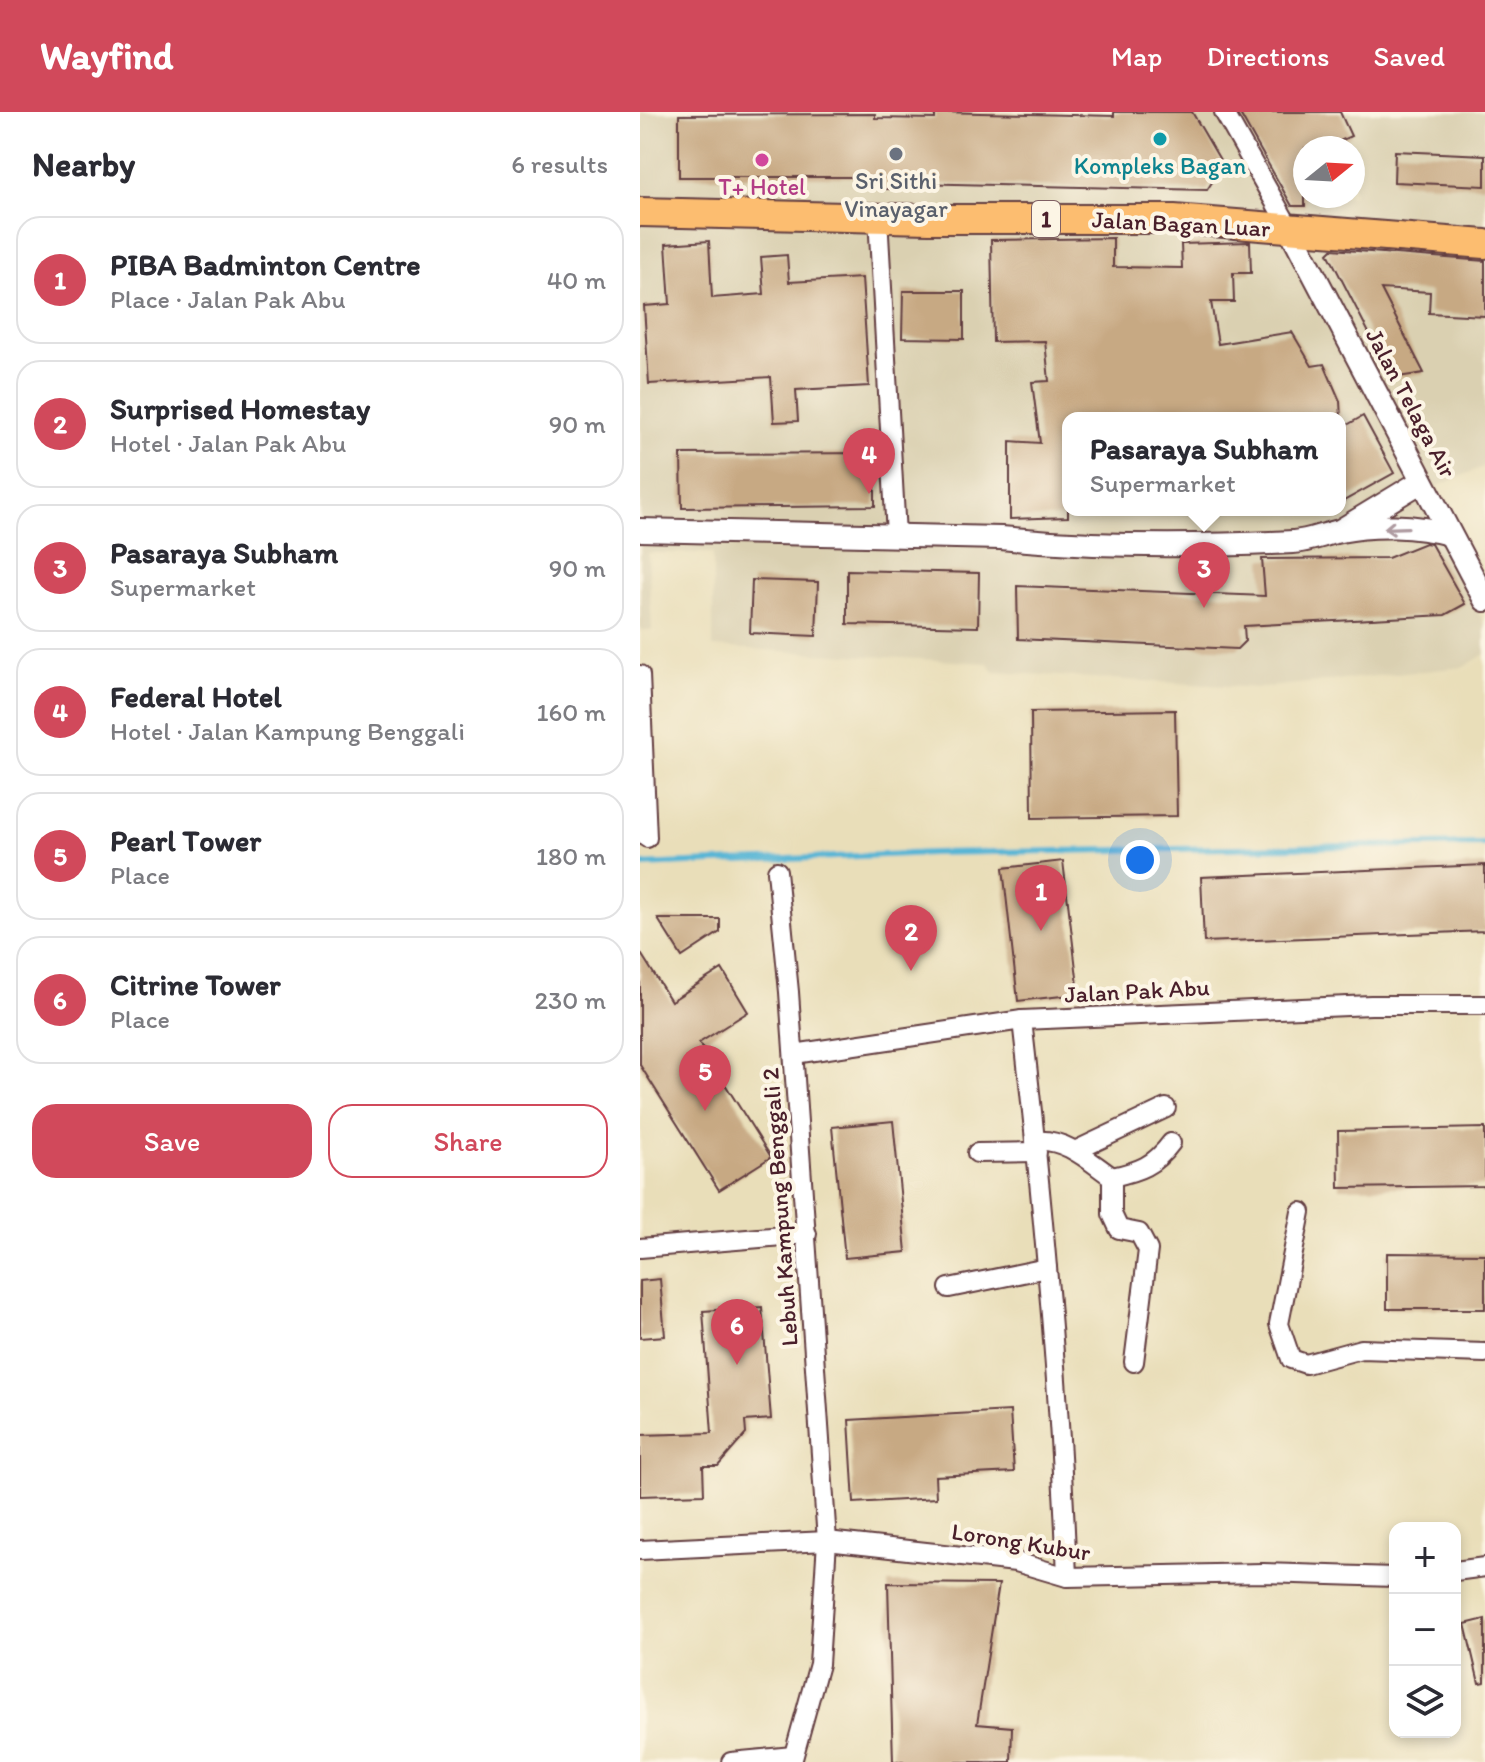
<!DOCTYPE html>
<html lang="en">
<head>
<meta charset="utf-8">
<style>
	body { margin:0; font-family:Itim,sans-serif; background:#f2f2f3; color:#2b2b33 }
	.controls { position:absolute; right:24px; bottom:24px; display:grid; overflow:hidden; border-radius:16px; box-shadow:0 4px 12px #0003 }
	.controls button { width:72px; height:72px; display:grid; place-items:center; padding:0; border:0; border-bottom:2px solid #e1e1e2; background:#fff; color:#2b2b33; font:40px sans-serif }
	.compass { position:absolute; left:653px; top:24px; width:72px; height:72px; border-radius:50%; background:#fff; box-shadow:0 4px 12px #0003; rotate:72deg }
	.you { position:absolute; left:500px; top:748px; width:28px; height:28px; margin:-20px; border:6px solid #fff; border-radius:50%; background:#1a73e8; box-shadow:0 0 0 12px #1a73e833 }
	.badge { display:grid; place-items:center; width:52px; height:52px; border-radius:50%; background:#d1495b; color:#fff; font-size:26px; font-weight:700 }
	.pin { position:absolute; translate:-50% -66px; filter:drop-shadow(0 2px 4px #0008) }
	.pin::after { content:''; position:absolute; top:42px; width:28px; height:24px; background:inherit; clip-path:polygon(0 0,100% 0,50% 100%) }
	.popup { position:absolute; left:422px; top:300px; width:284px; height:104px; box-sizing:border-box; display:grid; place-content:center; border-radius:16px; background:#fff; filter:drop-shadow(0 2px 6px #0005); font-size:26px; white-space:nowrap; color:#7c7c81 }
	.popup b { font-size:30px; color:#2b2b33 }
	.popup::after { content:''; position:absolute; left:50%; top:100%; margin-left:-16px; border:16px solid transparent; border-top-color:#fff }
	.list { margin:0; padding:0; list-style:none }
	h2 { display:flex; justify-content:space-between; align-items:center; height:104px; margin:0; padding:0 32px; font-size:34px }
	h2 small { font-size:26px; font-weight:400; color:#7c7c81 }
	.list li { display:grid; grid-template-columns:52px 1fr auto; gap:24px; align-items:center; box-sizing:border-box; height:128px; margin:0 16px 16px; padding:0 16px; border:2px solid #e1e1e2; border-radius:24px }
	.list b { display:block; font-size:30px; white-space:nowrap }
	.list p { margin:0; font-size:26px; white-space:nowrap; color:#7c7c81 }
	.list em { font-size:26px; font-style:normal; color:#7c7c81 }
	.actions { display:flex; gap:16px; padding:24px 32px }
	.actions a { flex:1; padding:18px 0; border:2px solid #d1495b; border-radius:24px; text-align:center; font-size:28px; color:#d1495b }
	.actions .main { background:#d1495b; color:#fff }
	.icon { flex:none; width:44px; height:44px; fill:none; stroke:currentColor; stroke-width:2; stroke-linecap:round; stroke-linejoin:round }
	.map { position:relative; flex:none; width:845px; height:1650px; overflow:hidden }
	header { display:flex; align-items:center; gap:48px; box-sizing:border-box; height:112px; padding:0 40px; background:#d1495b; color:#fff }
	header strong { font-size:38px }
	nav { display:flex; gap:44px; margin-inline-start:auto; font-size:28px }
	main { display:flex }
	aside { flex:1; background:#fff }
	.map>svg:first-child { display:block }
</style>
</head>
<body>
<header>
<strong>Wayfind</strong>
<nav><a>Map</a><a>Directions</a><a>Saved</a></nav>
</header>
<main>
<aside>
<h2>Nearby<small>6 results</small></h2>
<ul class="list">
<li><span class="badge">1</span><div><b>PIBA Badminton Centre</b><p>Place · Jalan Pak Abu</p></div><em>40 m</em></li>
<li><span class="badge">2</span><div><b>Surprised Homestay</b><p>Hotel · Jalan Pak Abu</p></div><em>90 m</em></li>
<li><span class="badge">3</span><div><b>Pasaraya Subham</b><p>Supermarket</p></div><em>90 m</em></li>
<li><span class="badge">4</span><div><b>Federal Hotel</b><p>Hotel · Jalan Kampung Benggali</p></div><em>160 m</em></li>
<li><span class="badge">5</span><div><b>Pearl Tower</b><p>Place</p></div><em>180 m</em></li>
<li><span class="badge">6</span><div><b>Citrine Tower</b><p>Place</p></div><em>230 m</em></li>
</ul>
<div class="actions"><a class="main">Save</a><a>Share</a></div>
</aside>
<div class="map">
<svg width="845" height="1650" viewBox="0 0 845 1650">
	<rect width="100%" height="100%" fill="#fcf5e5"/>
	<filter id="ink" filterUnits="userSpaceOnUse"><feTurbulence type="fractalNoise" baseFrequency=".0125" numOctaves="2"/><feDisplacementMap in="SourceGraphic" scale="16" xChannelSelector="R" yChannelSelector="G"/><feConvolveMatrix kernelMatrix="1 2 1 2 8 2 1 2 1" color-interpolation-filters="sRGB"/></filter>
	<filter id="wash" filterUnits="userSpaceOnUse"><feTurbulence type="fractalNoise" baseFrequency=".006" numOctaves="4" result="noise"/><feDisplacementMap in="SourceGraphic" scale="32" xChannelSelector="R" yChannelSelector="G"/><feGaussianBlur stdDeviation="1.8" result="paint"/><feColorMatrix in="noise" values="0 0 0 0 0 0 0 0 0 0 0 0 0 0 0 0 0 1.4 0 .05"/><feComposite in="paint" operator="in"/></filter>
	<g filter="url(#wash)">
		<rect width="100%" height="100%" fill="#e9deb9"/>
		<path fill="#dad0b1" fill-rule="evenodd" d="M0,0H845V354L777,383L845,513V542L824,555L619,576L354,560L348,551L73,535V441H8L12,518H0ZM665,36H713V84H665ZM428,306H700V398H428Z"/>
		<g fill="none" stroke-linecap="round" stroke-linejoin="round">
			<polyline stroke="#56b5d5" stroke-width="6" points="0,753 292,741 845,732"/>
		</g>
		<g id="blocks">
			<g fill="#c7a983">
				<polygon points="295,0 474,4 474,0 552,0 583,53 567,78 274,71 274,77 237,77 237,65 39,65 39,3 235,2 235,6 295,7"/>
				<polygon points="599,0 700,0 711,24 685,36 665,36 665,94 652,94"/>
				<polygon points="755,39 845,43 845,74 754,70"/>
				<polygon points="473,126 473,155 542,156 541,132 610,130 611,161 593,161 594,190 571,190 578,232 652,220 672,254 684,252 700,289 701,306 428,306 428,405 370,407 370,329 400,331 392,270 409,269 405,229 353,230 351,128"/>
				<polygon points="69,129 72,186 124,182 121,145 147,143 149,170 222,166 229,274 156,278 158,309 134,310 131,265 9,272 4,194 30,192 26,132"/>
				<polygon points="692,137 845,149 845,204 789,201 790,180 741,177 784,261 752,266 688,141"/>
				<polygon points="263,179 324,179 324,227 262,226"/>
				<polygon points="723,304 754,361 700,391 700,317"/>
				<polygon points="235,341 235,394 42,396 41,342"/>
				<polygon points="785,431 791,432 825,492 805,503 604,514 605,529 597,537 378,527 377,474 625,484 622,447 748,446"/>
				<polygon points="207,458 339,461 338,515 207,512"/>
				<polygon points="112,468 178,470 176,524 110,521"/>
				<polygon points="535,598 537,704 392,706 391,600"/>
				<polygon points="423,749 439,882 378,889 363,756"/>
				<polygon points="845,753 845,819 564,830 561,765"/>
				<polygon points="18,807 80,807 80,820 42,845"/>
				<polygon points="0,840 31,889 82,857 108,900 59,931 131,1045 79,1078 0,953"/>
				<polygon points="253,1009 266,1140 205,1146 192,1015"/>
				<polygon points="845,1016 845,1074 699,1076 698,1019"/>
				<polygon points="747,1141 845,1142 845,1197 747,1197"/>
				<polygon points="20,1167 25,1224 0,1226 0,1169"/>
				<polygon points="122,1195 131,1307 105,1309 106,1322 78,1354 63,1354 64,1382 0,1384 0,1323 72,1321 63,1199"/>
				<polygon points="370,1299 374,1360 295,1364 296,1386 214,1391 209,1308"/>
				<polygon points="248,1471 359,1472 337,1612 372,1615 371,1650 253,1650"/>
				<polygon points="845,1507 845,1570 839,1571 825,1512"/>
			</g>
		</g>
	</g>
	<g filter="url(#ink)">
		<use href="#blocks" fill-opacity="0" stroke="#623c40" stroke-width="2"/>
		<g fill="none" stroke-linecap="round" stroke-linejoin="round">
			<defs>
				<g id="minor">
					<polyline points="584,0 650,117"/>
					<polyline points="238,105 256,423"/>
					<polyline points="0,563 7,726"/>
					<polyline points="137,759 149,880 187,1429 179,1552 152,1650"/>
					<path d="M382,908C403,1093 420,1278 427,1465"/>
					<polyline points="154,942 382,908 731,893 845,893"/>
					<path d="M396,1029C425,1026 449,1049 472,1065V1102L479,1117L499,1121L508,1138L494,1250"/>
					<polyline points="435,1039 526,996"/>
					<polyline points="337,1041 397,1040"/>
					<path d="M472,1065C499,1059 514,1054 531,1031"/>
					<polyline points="661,1100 639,1212 651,1247 666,1252 721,1237 845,1241"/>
					<polyline points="0,1136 167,1122"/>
					<polyline points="309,1176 407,1156"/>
					<polyline points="0,1438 187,1429 376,1450 427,1465 623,1461 755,1465"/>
					<polyline points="815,1459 845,1455"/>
					<polyline points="91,1650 153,1644"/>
				</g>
				<g id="tertiary">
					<polyline points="650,117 845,488"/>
					<polyline points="703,417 782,369"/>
					<path d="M0,418L361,426C457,435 557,435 653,430C670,429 684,422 700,419C734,412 776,413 809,422"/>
				</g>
				<polyline id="primary" points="0,100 289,107 534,107 845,132"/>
			</defs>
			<use href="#minor" stroke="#623c40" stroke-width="22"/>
			<use href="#tertiary" stroke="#623c40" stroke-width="26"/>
			<use href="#primary" stroke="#623c40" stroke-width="32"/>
			<use href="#minor" stroke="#fff" stroke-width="18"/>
			<use href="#tertiary" stroke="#fff" stroke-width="22"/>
			<use href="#primary" stroke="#fcbd6f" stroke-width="28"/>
		</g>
		<defs><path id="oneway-shaft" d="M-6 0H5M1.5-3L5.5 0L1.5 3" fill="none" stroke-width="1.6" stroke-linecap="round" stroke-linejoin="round" transform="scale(2)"/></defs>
		<use stroke="#ae9aa0" href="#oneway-shaft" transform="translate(756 416) rotate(178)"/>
	</g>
	<circle fill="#0f9aa8" stroke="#fcf5e5" stroke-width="3" cx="520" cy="27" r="8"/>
	<circle fill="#6b7280" stroke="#fcf5e5" stroke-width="3" cx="256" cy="42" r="8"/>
	<circle fill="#d1479c" stroke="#fcf5e5" stroke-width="3" cx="122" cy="48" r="8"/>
	<g text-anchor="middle" stroke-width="8" stroke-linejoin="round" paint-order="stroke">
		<rect fill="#fcf5e5" stroke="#7f5f63" stroke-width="2" x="392" y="89" width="28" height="36" rx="6"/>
		<g font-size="22" font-weight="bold" fill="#4a1f2b">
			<text x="406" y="115">1</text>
		</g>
		<g font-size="24" fill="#0d838f" stroke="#fcf5e5">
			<text x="520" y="62">Kompleks Bagan</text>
		</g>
		<g font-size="24" fill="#5b616d" stroke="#fcf5e5">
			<text x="256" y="77">Sri Sithi<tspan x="256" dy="28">Vinayagar</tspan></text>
		</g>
		<g font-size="24" fill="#b23c85" stroke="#fcf5e5">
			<text x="122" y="83">T+ Hotel</text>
		</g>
		<g font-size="24" fill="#4a1f2b" stroke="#fcf5e5">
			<text transform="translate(541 112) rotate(3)" y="8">Jalan Bagan Luar</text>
			<text transform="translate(771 291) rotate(62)" y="8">Jalan Telaga Air</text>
			<text transform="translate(497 879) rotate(-3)" y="8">Jalan Pak Abu</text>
			<text transform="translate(140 1095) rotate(-94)" y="8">Lebuh Kampung Benggali 2</text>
			<text transform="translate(381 1430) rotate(9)" y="8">Lorong Kubur</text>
		</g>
	</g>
</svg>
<div class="controls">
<button>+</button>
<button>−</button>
<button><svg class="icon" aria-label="layers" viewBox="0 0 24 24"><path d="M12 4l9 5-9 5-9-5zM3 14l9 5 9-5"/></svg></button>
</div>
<svg class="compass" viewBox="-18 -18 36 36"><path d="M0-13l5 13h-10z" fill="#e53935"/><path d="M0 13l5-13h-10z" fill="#7c7c81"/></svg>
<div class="you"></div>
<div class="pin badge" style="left:401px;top:819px">1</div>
<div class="pin badge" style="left:271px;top:859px">2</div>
<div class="pin badge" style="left:564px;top:496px">3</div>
<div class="popup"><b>Pasaraya Subham</b>Supermarket</div>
<div class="pin badge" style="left:229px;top:382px">4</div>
<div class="pin badge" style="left:65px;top:999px">5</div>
<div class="pin badge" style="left:97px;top:1253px">6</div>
</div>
</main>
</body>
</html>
